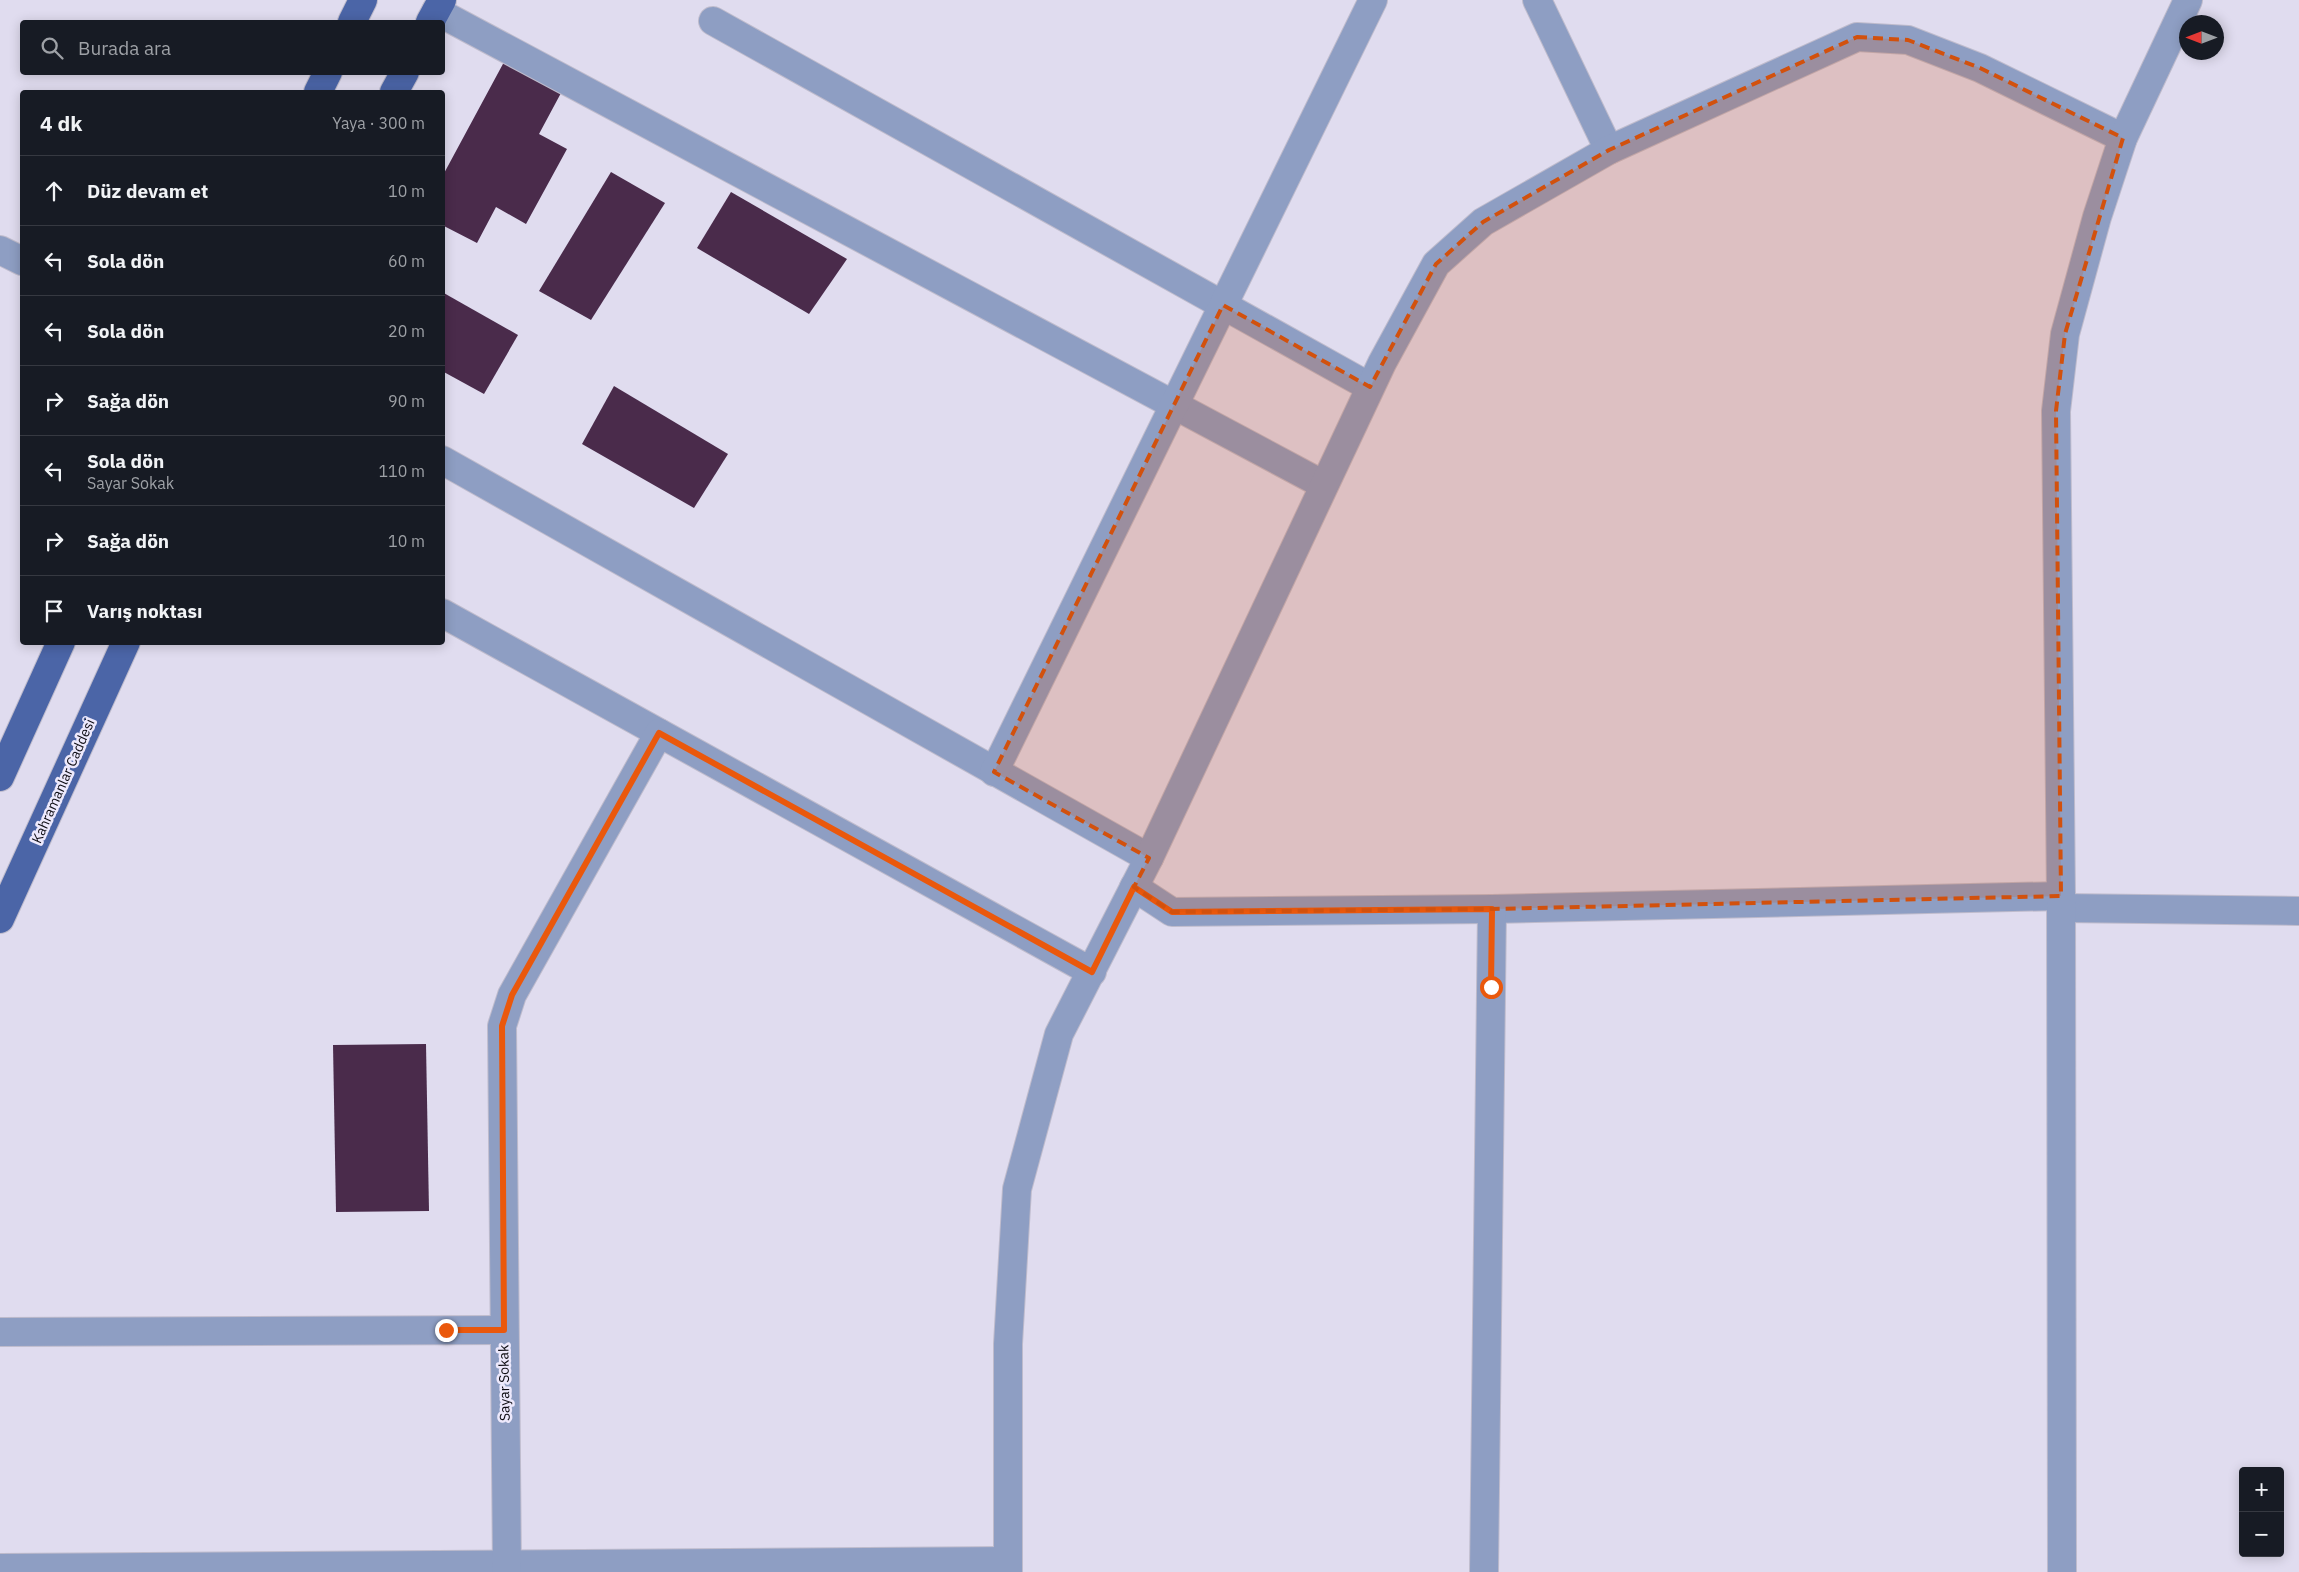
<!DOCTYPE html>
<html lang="tr">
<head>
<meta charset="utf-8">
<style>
	body { margin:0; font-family:"IBM Plex Sans",sans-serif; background:#242831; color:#f1f3f6 }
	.controls { position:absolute; right:15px; bottom:15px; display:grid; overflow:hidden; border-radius:5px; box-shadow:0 2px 12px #0003 }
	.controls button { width:45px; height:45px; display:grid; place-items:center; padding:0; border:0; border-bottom:1px solid #363941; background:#171b24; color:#f1f3f6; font:25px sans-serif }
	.compass { position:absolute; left:2179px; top:15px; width:45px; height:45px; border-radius:50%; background:#171b24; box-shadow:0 2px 12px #0003; rotate:270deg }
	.stop { position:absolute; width:15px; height:15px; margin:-11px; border:4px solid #ea580c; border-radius:50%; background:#fff }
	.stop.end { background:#ea580c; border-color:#fff; box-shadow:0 1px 5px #0008 }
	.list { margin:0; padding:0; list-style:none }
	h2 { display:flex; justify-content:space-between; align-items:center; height:65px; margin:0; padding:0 20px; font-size:21px }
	h2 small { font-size:16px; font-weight:400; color:#9ea1a6 }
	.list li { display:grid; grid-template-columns:32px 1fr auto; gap:15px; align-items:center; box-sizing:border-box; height:70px; padding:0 20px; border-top:1px solid #363941 }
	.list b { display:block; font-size:19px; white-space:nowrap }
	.list p { margin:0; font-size:16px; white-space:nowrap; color:#9ea1a6 }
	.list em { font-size:16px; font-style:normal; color:#9ea1a6 }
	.icon { flex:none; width:28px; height:28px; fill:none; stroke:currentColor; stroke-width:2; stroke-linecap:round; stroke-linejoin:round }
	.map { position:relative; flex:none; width:2299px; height:1572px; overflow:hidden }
	.search { position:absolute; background:#171b24; box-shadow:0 2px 12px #0003; left:20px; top:20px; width:425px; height:55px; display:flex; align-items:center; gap:12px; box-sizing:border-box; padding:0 18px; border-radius:5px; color:#9ea1a6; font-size:19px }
	.panel { position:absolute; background:#171b24; box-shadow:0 2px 12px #0003; left:20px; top:90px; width:425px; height:555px; border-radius:5px }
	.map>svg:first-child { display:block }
</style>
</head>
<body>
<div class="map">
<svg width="2299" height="1572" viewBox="0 0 2299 1572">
	<rect width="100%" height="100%" fill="#e0dcef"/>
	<g fill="#4a2b4b">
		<polygon points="504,62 561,93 539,134 567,149 526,224 496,207 477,243 442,225 442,177"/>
		<polygon points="611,172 665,203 591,320 539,291"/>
		<polygon points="731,192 847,259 809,314 697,248"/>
		<polygon points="442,292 518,335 484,394 442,371"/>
		<polygon points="614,386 728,454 694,508 582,444"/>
		<polygon points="426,1044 429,1211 336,1212 333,1045"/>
	</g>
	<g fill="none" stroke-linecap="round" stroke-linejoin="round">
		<defs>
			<g id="minor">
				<polyline points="1537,0 1609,150"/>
				<polyline points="436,11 1324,485"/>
				<polyline points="713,21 1370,387"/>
				<polyline points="0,250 22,261"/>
				<polyline points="442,460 1149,858"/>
				<polyline points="442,613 1092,972"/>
				<polyline points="994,772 1373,0"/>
				<polyline points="1134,887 1172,912 1492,909 2061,896"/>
				<polyline points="2061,908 2299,911"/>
				<polyline points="0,1332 504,1330"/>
				<polyline points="0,1568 1008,1561"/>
				<polyline points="507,1572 502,1026 512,995 659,733"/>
				<polyline points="1008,1572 1008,1344 1017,1189 1059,1034 1149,858 1382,363 1436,264 1483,222 1609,150 1857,37 1908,40 1980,68 2123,138"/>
				<polyline points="1484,1572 1492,909"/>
				<polyline points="2062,1572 2061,896 2056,411 2065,334 2097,217 2123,138 2188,0"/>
			</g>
			<g id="major">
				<polyline points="352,22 363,0"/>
				<polyline points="430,22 442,0"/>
				<polyline points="318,92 328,72"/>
				<polyline points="394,92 405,72"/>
				<polyline points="0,777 61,642"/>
				<polyline points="0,919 126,642"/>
			</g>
		</defs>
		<use href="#minor" stroke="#bebbcc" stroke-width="30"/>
		<use href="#major" stroke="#bebbcc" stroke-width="30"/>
		<use href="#minor" stroke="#8e9ec3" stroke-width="28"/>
		<use href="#major" stroke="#4b65a7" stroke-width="28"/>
	</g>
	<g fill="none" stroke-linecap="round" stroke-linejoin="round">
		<polyline stroke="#ea580c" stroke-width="6" points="446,1330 504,1330 502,1026 512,995 659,733 1092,972 1134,887 1172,912 1492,909 1491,987"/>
	</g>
	<path fill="#d2510d" fill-opacity="0.2" stroke="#d2510d" stroke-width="4" stroke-dasharray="10 6" stroke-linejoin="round" d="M1857,37L1908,40L1980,68L2123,138L2065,334L2056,411L2061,896L1492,909L1172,912L1134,887L1149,858L994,772L1223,305L1370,387L1436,264L1483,222L1609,150Z"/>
	<g text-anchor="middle" stroke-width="5" stroke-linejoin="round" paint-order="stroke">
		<g font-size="14" fill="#0d0c12" stroke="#ede9fc">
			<text transform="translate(63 781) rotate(-66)" y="5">Kahramanlar Caddesi</text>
			<text transform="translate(504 1383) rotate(-91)" y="5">Sayar Sokak</text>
		</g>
	</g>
</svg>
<div class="controls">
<button>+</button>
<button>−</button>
</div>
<svg class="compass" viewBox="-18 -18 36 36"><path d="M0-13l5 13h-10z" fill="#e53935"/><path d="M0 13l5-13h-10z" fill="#9ea1a6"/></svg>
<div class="stop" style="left:1491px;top:987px"></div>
<div class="stop end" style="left:446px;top:1330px"></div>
<div class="search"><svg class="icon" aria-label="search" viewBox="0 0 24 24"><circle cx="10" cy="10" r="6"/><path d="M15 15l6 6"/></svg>Burada ara</div>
<section class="panel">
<h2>4 dk<small>Yaya · 300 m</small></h2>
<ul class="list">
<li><svg class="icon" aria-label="ahead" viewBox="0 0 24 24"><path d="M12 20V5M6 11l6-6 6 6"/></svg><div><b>Düz devam et</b></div><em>10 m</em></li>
<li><svg class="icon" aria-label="left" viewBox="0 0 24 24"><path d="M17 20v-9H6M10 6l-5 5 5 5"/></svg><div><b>Sola dön</b></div><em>60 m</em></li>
<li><svg class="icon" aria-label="left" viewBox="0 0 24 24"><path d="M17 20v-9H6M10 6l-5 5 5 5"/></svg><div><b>Sola dön</b></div><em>20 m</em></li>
<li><svg class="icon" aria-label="right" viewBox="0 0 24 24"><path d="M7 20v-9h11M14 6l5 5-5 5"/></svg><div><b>Sağa dön</b></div><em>90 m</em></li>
<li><svg class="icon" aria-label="left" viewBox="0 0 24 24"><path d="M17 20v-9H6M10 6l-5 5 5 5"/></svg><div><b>Sola dön</b><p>Sayar Sokak</p></div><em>110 m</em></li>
<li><svg class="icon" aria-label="right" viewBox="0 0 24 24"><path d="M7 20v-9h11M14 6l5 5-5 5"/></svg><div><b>Sağa dön</b></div><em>10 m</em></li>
<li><svg class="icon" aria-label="arrive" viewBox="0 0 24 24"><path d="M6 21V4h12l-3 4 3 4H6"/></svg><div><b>Varış noktası</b></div></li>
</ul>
</section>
</div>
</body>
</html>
